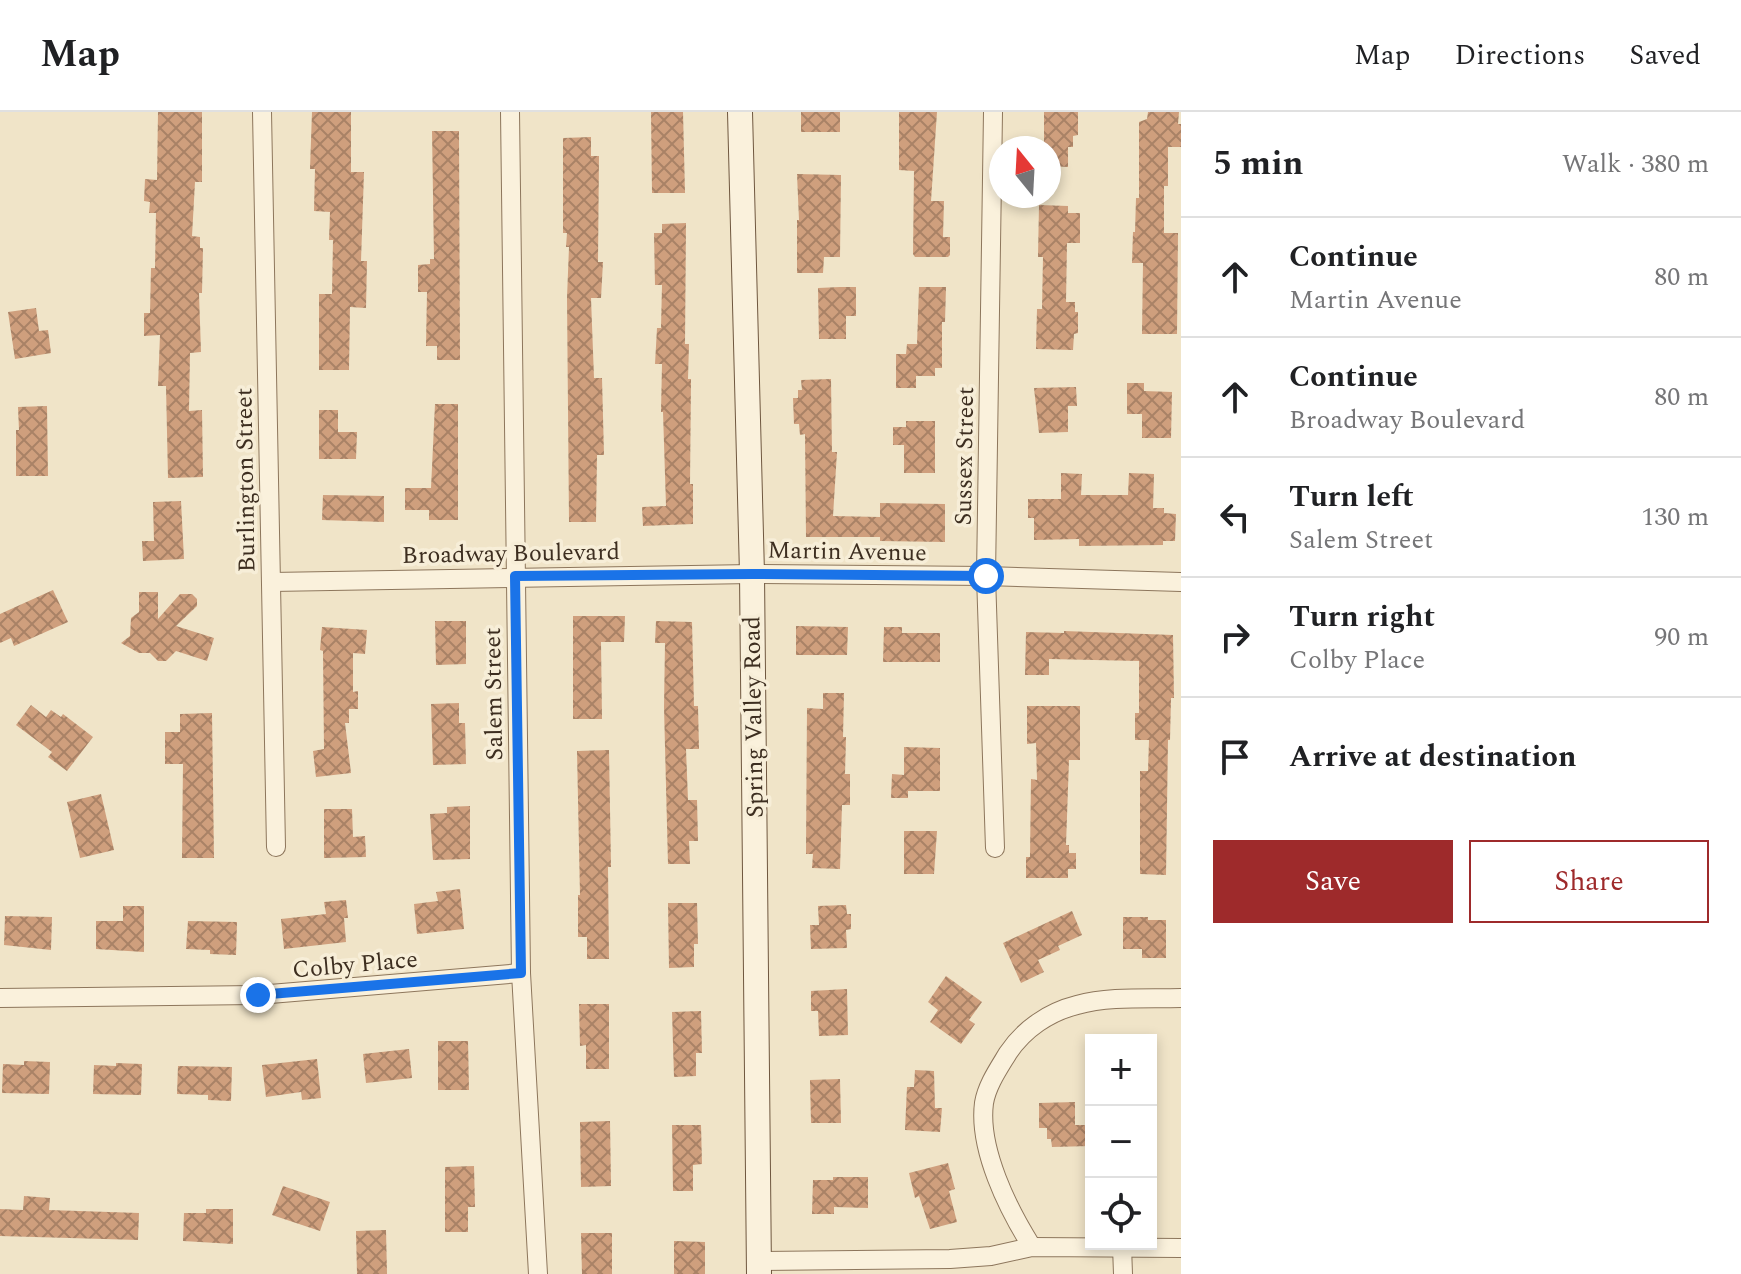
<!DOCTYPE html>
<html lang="en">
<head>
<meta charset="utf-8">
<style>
	body { margin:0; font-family:Spectral,serif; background:#f2f2f2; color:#202124 }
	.controls { position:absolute; right:24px; bottom:24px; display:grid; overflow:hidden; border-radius:0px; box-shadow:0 4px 12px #0003 }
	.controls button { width:72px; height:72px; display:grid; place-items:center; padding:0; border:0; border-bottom:2px solid #e0e0e0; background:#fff; color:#202124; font:40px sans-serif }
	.compass { position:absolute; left:989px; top:24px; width:72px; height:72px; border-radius:50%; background:#fff; box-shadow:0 4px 12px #0003; rotate:342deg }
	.stop { position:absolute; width:24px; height:24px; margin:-18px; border:6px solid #1a73e8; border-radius:50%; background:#fff }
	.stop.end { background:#1a73e8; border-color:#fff; box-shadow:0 2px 8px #0008 }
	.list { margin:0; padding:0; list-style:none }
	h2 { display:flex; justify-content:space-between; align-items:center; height:104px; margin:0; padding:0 32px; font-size:34px }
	h2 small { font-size:26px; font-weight:400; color:#757577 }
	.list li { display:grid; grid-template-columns:52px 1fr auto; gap:24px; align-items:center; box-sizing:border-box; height:120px; padding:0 32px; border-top:2px solid #e0e0e0 }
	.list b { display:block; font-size:30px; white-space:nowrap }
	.list p { margin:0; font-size:26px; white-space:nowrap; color:#757577 }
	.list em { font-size:26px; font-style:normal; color:#757577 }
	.actions { display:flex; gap:16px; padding:24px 32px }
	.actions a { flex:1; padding:18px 0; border:2px solid #9e2a2b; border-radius:0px; text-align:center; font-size:28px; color:#9e2a2b }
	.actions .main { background:#9e2a2b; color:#fff }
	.icon { flex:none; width:44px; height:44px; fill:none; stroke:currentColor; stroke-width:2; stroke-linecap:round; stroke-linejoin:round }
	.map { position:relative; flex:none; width:1181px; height:1162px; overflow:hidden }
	header { display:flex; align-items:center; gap:48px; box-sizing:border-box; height:112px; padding:0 40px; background:#fff; border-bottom:2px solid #e0e0e0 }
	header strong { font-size:38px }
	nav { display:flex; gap:44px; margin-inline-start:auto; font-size:28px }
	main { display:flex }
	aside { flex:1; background:#fff }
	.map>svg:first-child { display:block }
</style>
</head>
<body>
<header>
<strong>Map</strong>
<nav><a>Map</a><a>Directions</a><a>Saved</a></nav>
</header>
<main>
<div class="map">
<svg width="1181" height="1162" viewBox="0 0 1181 1162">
	<defs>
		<pattern id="building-cross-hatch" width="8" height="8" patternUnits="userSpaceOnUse" patternTransform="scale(2)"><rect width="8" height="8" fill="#cf9f7d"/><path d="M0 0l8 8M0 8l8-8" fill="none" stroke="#a98266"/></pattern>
	</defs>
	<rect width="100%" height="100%" fill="#f0e4c8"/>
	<g fill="url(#building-cross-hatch)">
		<polygon points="158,0 202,0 202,70 195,70 192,124 200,125 200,136 203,136 202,181 199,181 201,240 190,241 189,299 202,298 203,365 168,366 166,274 158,274 160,223 144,224 144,201 150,201 151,156 155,156 156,101 149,101 150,90 144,89 145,67 157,68"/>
		<polygon points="312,0 351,0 351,60 364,60 361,149 367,149 366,196 350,195 349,258 319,258 319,182 332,182 333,128 329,128 330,100 314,99 315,57 310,57"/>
		<polygon points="651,0 683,0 685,81 652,81"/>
		<rect x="801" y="0" width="39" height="20"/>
		<polygon points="899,0 937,0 931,89 944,89 943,125 950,125 950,143 948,145 915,145 913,142 914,59 899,58"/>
		<polygon points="1044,0 1078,0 1078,23 1073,24 1073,35 1068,35 1068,55 1049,54 1049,36 1044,36"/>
		<polygon points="1148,0 1179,0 1178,12 1181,12 1181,35 1168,35 1168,74 1164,74 1164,121 1178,121 1177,222 1142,222 1143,151 1132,151 1133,120 1135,120 1136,86 1139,86 1139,10 1147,7"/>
		<polygon points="432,19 459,19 460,248 437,248 437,234 426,234 427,180 418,180 418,153 430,152 430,147 434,147"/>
		<polygon points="591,25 591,44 599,44 598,150 603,150 601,186 591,186 594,266 602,266 604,343 597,343 596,410 569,410 567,186 569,135 566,135 567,121 563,121 563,26"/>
		<polygon points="797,62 841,63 840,145 824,145 823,161 797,161 797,108 799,108"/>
		<polygon points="1039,93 1068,94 1068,101 1080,101 1080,131 1067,131 1066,190 1075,190 1075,200 1078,200 1078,221 1074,222 1073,238 1036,237 1037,197 1042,197 1043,145 1038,145"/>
		<polygon points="686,111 685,232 689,232 688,267 691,267 690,372 693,372 693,412 643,414 642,395 666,394 663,300 661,300 662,252 655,252 657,216 661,216 662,173 655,173 654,121 662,121 662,112"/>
		<polygon points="840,175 856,175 856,204 846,204 846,227 819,227 818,176"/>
		<polygon points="919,175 946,175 945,210 942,210 942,256 935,256 935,264 916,264 916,276 896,276 896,242 906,242 907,232 917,232"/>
		<polygon points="36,196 39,219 48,218 51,241 15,247 8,200"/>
		<polygon points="831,267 832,340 837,340 833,404 880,405 880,391 945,392 945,430 880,429 880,425 806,425 805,322 800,323 799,312 794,312 793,286 798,286 798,278 802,278 801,268"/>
		<polygon points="1127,271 1144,271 1144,279 1172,280 1171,326 1142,326 1142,302 1127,302"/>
		<polygon points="1076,275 1077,294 1068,294 1068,320 1039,321 1034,276"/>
		<polygon points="435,292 458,292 458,408 429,408 429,398 405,398 405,376 431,376"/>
		<polygon points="47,294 48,364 16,364 16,318 19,318 18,295"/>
		<polygon points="319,298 338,298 338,320 357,320 356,347 319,347"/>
		<polygon points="906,309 935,309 935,361 904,361 904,333 893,333 893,315 906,315"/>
		<polygon points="1061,361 1082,362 1081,383 1128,383 1129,361 1154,362 1153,396 1164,396 1164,401 1176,402 1175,429 1163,429 1163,433 1079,434 1079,427 1034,428 1034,406 1028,406 1028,387 1061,387"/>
		<polygon points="323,383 384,384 384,410 322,408"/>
		<polygon points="181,389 184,447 143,449 142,429 154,429 153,390"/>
		<polygon points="53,478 68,510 14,534 11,526 0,531 0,502"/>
		<polygon points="139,480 158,480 158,507 180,482 192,482 197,487 197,494 176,514 214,526 207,549 176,539 166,549 158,549 150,541 139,541 121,531 130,524 131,506 139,500"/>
		<polygon points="573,504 625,504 624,530 601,530 602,607 573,607"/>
		<polygon points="435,509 466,509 466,552 436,553"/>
		<polygon points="656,509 692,510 694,594 698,594 699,637 686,637 688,688 697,688 698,729 689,729 690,752 668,752 664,595 665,531 655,531"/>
		<polygon points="796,514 848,515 847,543 796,543"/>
		<polygon points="322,515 367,518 365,542 353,541 353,580 358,579 358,597 349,597 349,611 345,611 351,661 316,665 313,639 324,637 323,539 320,538"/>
		<polygon points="884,515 902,515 902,521 940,521 940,550 883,550"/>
		<polygon points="1064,519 1173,523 1174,586 1171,586 1170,628 1168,628 1166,763 1140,762 1140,659 1148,659 1149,628 1135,628 1135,601 1139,601 1139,549 1049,547 1049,563 1025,563 1026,520 1064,521"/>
		<polygon points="823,581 844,581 843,625 846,625 845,662 850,662 850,693 842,693 840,757 812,756 813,742 806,742 807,596 823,597"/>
		<polygon points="459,591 459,611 465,611 466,652 433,653 431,592"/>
		<polygon points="31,593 46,605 51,598 61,605 63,602 93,625 67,659 48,645 52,640 16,613"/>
		<polygon points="1027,594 1080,594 1080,648 1069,648 1066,733 1069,733 1069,741 1076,741 1076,757 1068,757 1068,766 1026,766 1026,745 1030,745 1031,667 1037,668 1036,631 1027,632"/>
		<polygon points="212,601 214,746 182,746 183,652 165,652 165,620 180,620 180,602"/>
		<polygon points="904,635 940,636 940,679 908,679 908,686 891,686 892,662 904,663"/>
		<polygon points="609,638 611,755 608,755 609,847 587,847 587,825 578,825 578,783 580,783 577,639"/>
		<polygon points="101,682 114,738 80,746 67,690"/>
		<polygon points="470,694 470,747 433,748 430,702 447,701 447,695"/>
		<polygon points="324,697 352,697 353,725 365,724 366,745 324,746"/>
		<polygon points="904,719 937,719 934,762 904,762"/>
		<polygon points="460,777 464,817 417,822 414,792 438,789 436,780"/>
		<polygon points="346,788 348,806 344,806 346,830 284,837 281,807 326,802 324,790"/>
		<polygon points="668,791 697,791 698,832 694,832 694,855 669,856"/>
		<polygon points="846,793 847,802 851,802 851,817 846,818 847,836 811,837 810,813 819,813 818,794"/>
		<polygon points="123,794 144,794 144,840 96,837 96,809 123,809"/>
		<polygon points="1072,799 1082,823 1058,834 1060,838 1038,848 1044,860 1021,871 1003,831"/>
		<polygon points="5,804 52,805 51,838 4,833"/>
		<polygon points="1123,805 1148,805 1148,808 1166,808 1166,846 1142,846 1142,837 1123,837"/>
		<polygon points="188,809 237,810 236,843 210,842 210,838 186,837"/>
		<polygon points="946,864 982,890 969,908 975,912 961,932 930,910 938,898 928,890"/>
		<polygon points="847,877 848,923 819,924 818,899 811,899 811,879"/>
		<polygon points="579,892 609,892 609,957 586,957 586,933 580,934"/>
		<polygon points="701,899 702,941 696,941 696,964 674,965 672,900"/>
		<polygon points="438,929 468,929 469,978 438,978"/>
		<polygon points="409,937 412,966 366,971 363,942"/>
		<polygon points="317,947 321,986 302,988 301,980 266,985 262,953"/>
		<polygon points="24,949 50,950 49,982 2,981 3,952 24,953"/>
		<polygon points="116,951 142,952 141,983 93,982 94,953 116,954"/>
		<polygon points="178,954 232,955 231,989 208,988 208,983 177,982"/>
		<polygon points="915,958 934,959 935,996 942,996 940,1020 905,1018 907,975 914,975"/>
		<polygon points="840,967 841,1011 811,1011 810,968"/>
		<polygon points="1075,990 1075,1013 1091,1013 1091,1034 1052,1035 1051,1027 1047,1027 1047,1016 1039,1016 1039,991"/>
		<polygon points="610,1009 611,1074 581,1075 580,1010"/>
		<polygon points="672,1013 701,1013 702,1052 693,1053 693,1079 673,1079"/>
		<polygon points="948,1051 955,1077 949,1079 957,1110 930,1117 919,1084 915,1086 909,1061"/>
		<polygon points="474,1054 475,1095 468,1095 468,1120 445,1120 445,1055"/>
		<polygon points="833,1065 868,1065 868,1096 834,1095 834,1102 812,1102 813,1068 833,1068"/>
		<polygon points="283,1074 330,1090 320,1119 272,1103"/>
		<polygon points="24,1084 50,1086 49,1098 139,1101 138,1128 0,1124 0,1097 23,1098"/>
		<polygon points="206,1097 233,1097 233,1132 183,1129 184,1101 206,1101"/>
		<polygon points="386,1118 387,1162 357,1162 356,1119"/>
		<polygon points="581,1121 612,1121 612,1162 582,1162"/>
		<polygon points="674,1129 705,1130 705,1162 674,1162"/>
	</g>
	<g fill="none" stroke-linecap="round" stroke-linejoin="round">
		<defs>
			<g id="street">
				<polyline points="262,0 276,735"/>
				<polyline points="510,0 521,861 538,1162"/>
				<polyline points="993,0 986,464 995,736"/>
				<polyline points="271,470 752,462 986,464 1181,470"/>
				<polyline points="0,886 258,883 521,861"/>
				<polyline points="1122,1134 1123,1162"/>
				<path d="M1032,1135C1008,1097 978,1037 984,991C987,973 999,956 1008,941C1024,917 1049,900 1077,893C1110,884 1147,887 1181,886"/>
				<polyline points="759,1149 950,1147 991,1144 1032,1135 1181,1136"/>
			</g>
			<polyline id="secondary" points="740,0 752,462 759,1162"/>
		</defs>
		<use href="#street" stroke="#8d765c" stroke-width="20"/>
		<use href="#secondary" stroke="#6f573f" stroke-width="26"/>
		<use href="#street" stroke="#faf1dc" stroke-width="18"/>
		<use href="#secondary" stroke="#faf1dc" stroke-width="24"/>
	</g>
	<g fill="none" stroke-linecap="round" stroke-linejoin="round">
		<polyline stroke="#1a73e8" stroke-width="10" points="258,883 521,861 515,464 752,462 986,464"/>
	</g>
	<g text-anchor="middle" stroke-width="7" stroke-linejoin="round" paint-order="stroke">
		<g font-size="24" fill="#3d2e20" stroke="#f7eed8">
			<text transform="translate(964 344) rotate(-89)" y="8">Sussex Street</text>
			<text transform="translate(245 368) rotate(-91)" y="8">Burlington Street</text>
			<text transform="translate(847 439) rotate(1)" y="8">Martin Avenue</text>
			<text transform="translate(511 441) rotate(-1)" y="8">Broadway Boulevard</text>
			<text transform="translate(493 582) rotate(-91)" y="8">Salem Street</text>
			<text transform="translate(753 605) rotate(-91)" y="8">Spring Valley Road</text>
			<text transform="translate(355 852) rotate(-5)" y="8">Colby Place</text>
		</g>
	</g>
</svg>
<div class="controls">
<button>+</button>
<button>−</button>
<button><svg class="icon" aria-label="locate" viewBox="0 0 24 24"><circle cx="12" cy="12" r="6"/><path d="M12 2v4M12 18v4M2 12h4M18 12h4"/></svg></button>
</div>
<svg class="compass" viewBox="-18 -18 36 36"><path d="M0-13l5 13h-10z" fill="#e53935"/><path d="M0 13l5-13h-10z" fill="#757577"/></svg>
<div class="stop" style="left:986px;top:464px"></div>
<div class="stop end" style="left:258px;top:883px"></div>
</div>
<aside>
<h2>5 min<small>Walk · 380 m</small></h2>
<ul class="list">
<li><svg class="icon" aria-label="ahead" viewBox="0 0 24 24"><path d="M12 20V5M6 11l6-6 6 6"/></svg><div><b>Continue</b><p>Martin Avenue</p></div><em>80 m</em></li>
<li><svg class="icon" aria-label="ahead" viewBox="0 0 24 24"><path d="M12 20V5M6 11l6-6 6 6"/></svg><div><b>Continue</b><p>Broadway Boulevard</p></div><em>80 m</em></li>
<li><svg class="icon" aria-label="left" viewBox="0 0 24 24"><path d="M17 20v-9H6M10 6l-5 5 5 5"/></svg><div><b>Turn left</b><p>Salem Street</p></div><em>130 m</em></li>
<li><svg class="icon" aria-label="right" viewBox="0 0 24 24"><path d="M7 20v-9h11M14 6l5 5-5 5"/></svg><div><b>Turn right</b><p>Colby Place</p></div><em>90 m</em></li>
<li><svg class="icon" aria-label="arrive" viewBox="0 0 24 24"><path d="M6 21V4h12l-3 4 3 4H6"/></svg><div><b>Arrive at destination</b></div></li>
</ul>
<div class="actions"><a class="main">Save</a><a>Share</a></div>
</aside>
</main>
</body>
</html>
